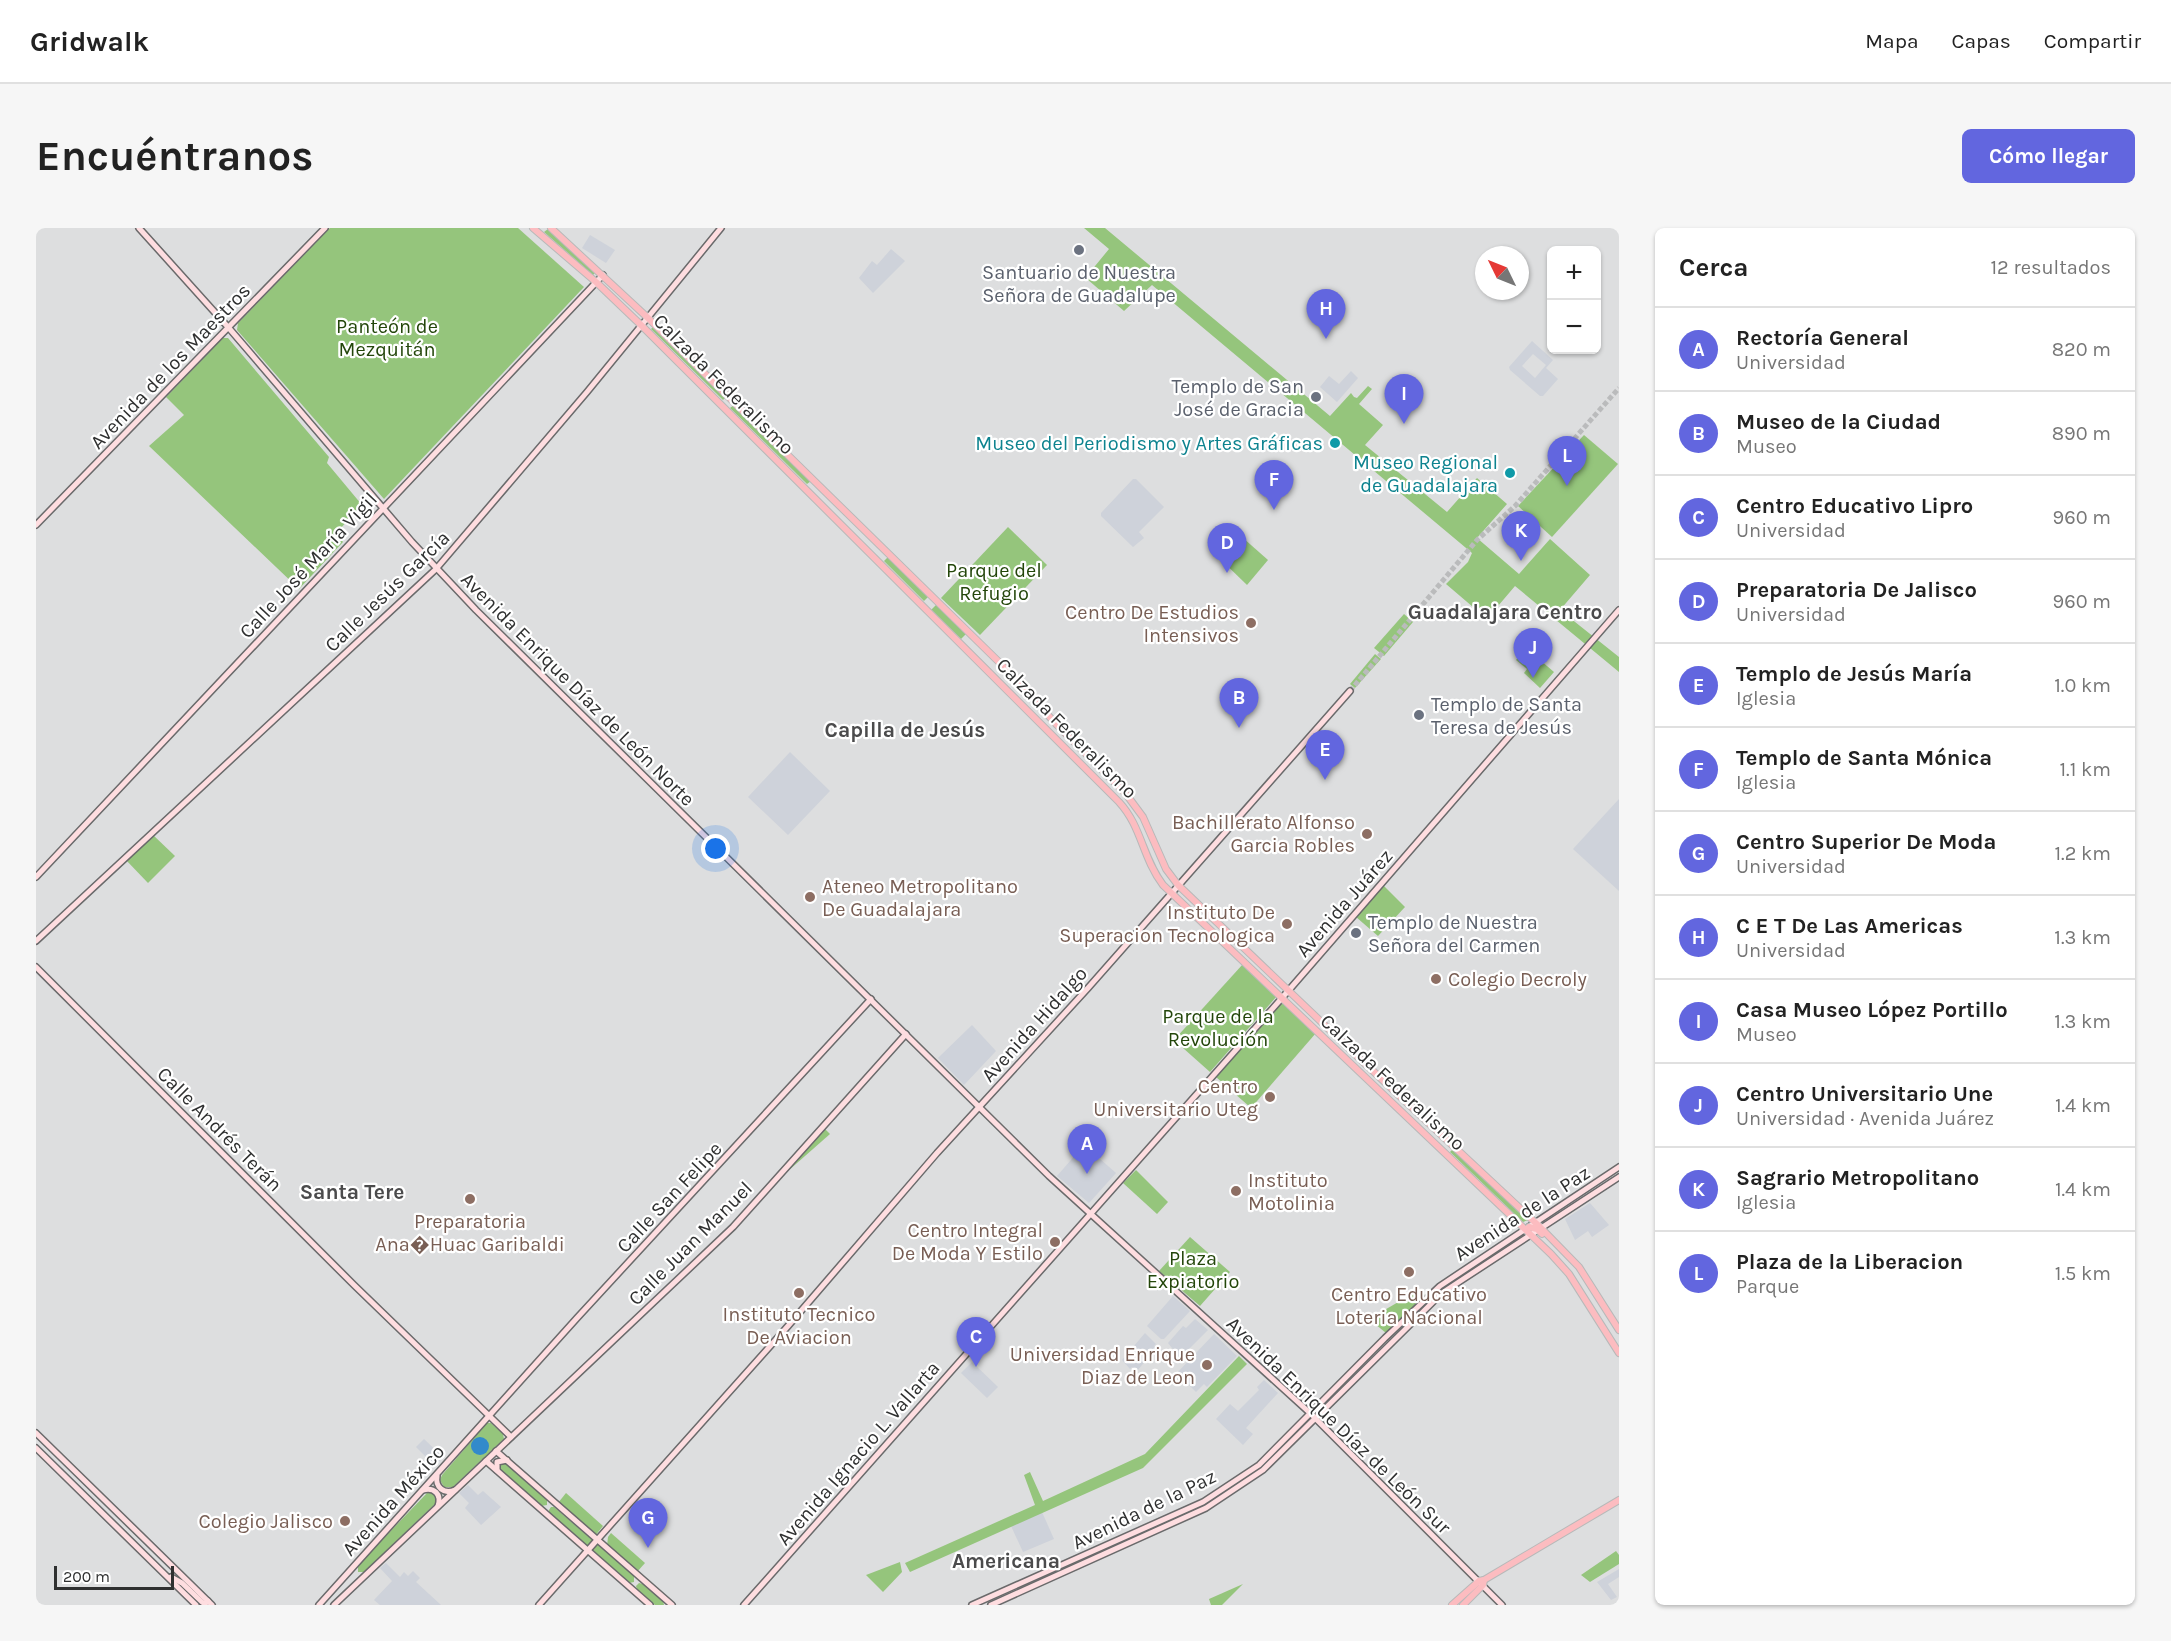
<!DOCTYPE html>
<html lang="es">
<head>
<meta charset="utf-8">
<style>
	body { margin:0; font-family:Karla,sans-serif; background:#f6f6f6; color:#222 }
	.controls { position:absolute; right:18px; top:18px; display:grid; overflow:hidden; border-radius:9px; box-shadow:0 2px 4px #0004 }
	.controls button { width:54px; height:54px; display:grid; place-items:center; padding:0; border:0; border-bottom:2px solid #e0e0e0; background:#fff; color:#222; font:30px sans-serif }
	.compass { position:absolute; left:1439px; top:18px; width:54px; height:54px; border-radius:50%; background:#fff; box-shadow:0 2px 4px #0004; rotate:313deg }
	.scale { position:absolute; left:18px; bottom:15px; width:120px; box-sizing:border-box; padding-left:6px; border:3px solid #2f3030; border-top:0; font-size:16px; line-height:21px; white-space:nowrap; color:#2f3030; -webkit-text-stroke:4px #fff; paint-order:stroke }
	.you { position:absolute; left:680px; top:621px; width:21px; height:21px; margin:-15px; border:4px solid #fff; border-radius:50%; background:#1a73e8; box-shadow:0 0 0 9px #1a73e833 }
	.badge { display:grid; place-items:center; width:39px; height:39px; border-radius:50%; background:#6266df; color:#fff; font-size:20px; font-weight:700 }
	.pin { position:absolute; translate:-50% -50px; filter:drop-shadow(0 2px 3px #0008) }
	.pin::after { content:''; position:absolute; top:32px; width:21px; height:18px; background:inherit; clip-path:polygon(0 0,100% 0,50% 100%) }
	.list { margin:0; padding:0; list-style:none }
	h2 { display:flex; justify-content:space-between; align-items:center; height:78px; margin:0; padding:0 24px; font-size:26px }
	h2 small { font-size:20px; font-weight:400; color:#767676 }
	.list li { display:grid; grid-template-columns:39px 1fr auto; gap:18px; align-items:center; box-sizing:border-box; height:84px; padding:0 24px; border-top:2px solid #e0e0e0 }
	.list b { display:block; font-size:22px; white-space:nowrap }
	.list p { margin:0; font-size:20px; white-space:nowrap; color:#767676 }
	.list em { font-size:20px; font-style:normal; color:#767676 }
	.map { position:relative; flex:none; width:1583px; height:1377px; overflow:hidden; border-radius:9px }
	header { display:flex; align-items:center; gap:36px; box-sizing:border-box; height:84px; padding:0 30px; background:#fff; border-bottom:2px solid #e0e0e0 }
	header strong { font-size:28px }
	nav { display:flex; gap:33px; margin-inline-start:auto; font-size:21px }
	.intro { display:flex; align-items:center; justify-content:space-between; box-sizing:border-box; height:144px; padding:0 36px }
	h1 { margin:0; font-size:42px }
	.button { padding:15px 27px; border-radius:9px; background:#6266df; color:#fff; font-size:21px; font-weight:700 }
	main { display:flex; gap:36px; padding:0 36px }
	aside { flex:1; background:#fff; border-radius:9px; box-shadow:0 2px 4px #0004 }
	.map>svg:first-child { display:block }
</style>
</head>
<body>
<header>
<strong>Gridwalk</strong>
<nav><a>Mapa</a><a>Capas</a><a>Compartir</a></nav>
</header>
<div class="intro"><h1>Encuéntranos</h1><a class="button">Cómo llegar</a></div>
<main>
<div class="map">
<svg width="1583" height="1377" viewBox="0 0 1583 1377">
	<rect width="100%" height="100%" fill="#dddedf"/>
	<g fill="#ced2da" fill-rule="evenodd">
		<polygon points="554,7 579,22 570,35 546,20"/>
		<polygon points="855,21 869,33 837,65 823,50 836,33 841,37"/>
		<path d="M1496,113L1517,132L1510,140L1522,151L1507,168H1504L1474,142L1473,139ZM1497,126L1510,137L1499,150L1486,138Z"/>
		<polygon points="1315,143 1322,150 1301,174 1284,159 1293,148 1303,156"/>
		<polygon points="1097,251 1100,251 1128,279 1103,304 1108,310 1097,319 1065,288 1065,285"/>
		<polygon points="754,524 794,563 752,607 712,569"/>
		<polygon points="1583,571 1583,663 1537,621"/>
		<polygon points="936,797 960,823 928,857 902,830"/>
		<polygon points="1048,917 1080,945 1053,975 1021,948"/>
		<polygon points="1554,975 1573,997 1556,1009 1552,1003 1539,1012 1529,991"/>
		<polygon points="1137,1068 1154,1083 1128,1111 1125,1111 1111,1098"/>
		<polygon points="1159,1091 1172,1102 1144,1130 1132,1115 1147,1098 1150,1100"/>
		<polygon points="1109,1105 1120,1116 1118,1118 1120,1120 1101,1143 1096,1139 1094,1141 1086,1132"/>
		<polygon points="1178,1106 1201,1128 1171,1159 1168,1156 1160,1164 1141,1145"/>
		<polygon points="936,1134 962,1159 951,1170 925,1145"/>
		<polygon points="1228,1152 1242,1165 1210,1200 1217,1206 1207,1217 1180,1191 1194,1176 1202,1183 1223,1162 1221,1159"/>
		<polygon points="388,1211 407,1229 399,1238 380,1219"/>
		<polygon points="432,1257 442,1267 447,1263 465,1279 445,1297 429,1280 433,1275 423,1265"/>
		<polygon points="1006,1284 1018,1311 987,1324 975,1298"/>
		<polygon points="350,1335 364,1349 368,1344 372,1348 377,1343 384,1350 380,1354 405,1377 344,1377 338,1372 356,1353 344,1340"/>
		<polygon points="1583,1341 1583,1349 1572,1356 1581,1369 1575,1372 1561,1354"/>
	</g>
	<g fill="#95c57c">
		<polygon points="294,0 482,0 548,59 348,271 201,102 202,95"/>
		<polygon points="1048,0 1069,0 1294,188 1315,165 1318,169 1321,170 1332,158 1336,161 1323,176 1347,197 1329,217 1411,284 1441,250 1471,276 1441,310 1483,346 1514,311 1554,347 1524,382 1583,429 1583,444 1479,358 1451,391 1410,356 1432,334 1436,325 1116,57 1088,83 1051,51 1050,49 1073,21"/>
		<polygon points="512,1 561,43 557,47 508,4"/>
		<polygon points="617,99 638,117 690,169 687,172 615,101"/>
		<polygon points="187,110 192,110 293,229 291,235 326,277 303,302 305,307 303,309 307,314 263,361 113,218 148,187 130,169"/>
		<polygon points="698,177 775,253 771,256 694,180"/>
		<polygon points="1548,207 1582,236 1516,309 1482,278"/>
		<polygon points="972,299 1011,337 944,407 905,370"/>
		<polygon points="1198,302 1232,332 1211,357 1178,325"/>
		<polygon points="852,329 892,369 888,373 848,333"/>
		<polygon points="900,377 930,406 925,411 895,382"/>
		<polygon points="1368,386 1377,394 1348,428 1338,420"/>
		<polygon points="1490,420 1518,444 1504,460 1488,445 1491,441 1480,432"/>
		<polygon points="1339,426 1345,431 1319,460 1314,456"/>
		<polygon points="116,606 139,628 112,655 89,631"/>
		<polygon points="1348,658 1369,679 1342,708 1320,689"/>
		<polygon points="1207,736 1241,768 1174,844 1138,812"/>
		<polygon points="1247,773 1280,805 1215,880 1180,849"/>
		<polygon points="788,900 794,906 752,943 751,942"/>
		<polygon points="1417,921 1492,992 1487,994 1414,924"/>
		<polygon points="1100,942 1132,974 1121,986 1087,955"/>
		<polygon points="1154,1009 1194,1044 1164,1078 1123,1043"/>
		<polygon points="1383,1062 1389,1067 1350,1105 1333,1091"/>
		<polygon points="1203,1128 1211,1136 1107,1240 874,1344 869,1335 999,1277 988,1247 994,1244 1007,1273 1109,1226"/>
		<polygon points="451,1195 455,1195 467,1206 468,1211 417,1259 408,1259 404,1252 406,1247"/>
		<polygon points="469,1235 511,1272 511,1277 505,1278 463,1241 462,1236"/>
		<polygon points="392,1264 397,1264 400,1268 400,1275 328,1344 322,1344 322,1337"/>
		<polygon points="530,1265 567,1298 559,1308 522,1275"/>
		<polygon points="515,1279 518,1279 598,1348 598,1354 593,1355 513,1286 513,1282"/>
		<polygon points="575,1305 609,1335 601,1344 571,1318 572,1309"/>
		<polygon points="1580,1323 1583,1327 1583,1336 1554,1354 1545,1347"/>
		<polygon points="864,1334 866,1344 847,1364 830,1347"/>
		<polygon points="603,1355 607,1356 627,1373 628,1377 619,1377 601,1361 600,1358"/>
		<polygon points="1207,1356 1186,1377 1175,1377 1173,1371"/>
	</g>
	<circle fill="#328acb" cx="444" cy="1218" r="9"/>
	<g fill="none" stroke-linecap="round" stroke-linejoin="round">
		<polyline stroke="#babbbc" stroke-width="5" stroke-dasharray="5 2.5" stroke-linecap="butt" points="1314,463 1441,312 1479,278 1583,160"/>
		<defs>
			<g id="secondary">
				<polyline points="103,0 192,99 376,314 440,382 1013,948 1274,1185 1466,1377"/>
				<polyline points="0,297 289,0"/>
				<polyline points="0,649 567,47"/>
				<polyline points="0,713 400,341 551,164 685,0"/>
				<polyline points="0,739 318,1057 475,1209"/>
				<polyline points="0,1205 176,1377"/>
				<polyline points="0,1220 160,1377"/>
				<polyline points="460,1223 636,1377"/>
				<polyline points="450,1233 614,1377"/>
				<polyline points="461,1242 461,1234 471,1232"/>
				<path d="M401,1248C399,1259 408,1267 419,1262"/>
				<path d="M387,1262C398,1259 406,1266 402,1278"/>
				<polyline points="135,1349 146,1355 166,1374 169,1376 172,1373"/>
				<polyline points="283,1377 541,1090 835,771"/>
				<polyline points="298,1377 697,999 870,806"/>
				<polyline points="503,1377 752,1098 901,925 1052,760 1314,463"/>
				<polyline points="708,1377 1253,762 1583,382"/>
				<polyline points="936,1377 1167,1274 1223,1237 1349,1110 1404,1058 1583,939"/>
				<polyline points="955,1377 1170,1280 1227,1242 1406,1065 1583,949"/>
			</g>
			<g id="primary">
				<path d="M497,0L560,54L606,98L1083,574C1106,599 1106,629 1127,657L1515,1026L1533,1046L1583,1125"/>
				<polyline points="515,0 612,90 965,436 1021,497 1090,566 1107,589 1130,641 1142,657 1322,829 1504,999 1543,1039 1583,1102"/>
				<polyline points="1493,999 1501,1001 1506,1006"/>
				<polyline points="1416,1377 1443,1353 1448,1352 1583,1272"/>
				<polyline points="1427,1377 1447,1357 1448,1352"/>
			</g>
		</defs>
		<use href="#secondary" stroke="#6a6a6b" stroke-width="8"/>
		<use href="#primary" stroke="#b8b9b9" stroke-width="8"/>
		<use href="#secondary" stroke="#fedde0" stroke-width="5"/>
		<use href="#primary" stroke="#fcbcc0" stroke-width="6"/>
	</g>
	<g fill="#6b7280" stroke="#fff" stroke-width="2">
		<circle cx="1043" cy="22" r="6"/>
		<circle cx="1280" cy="169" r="6"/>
		<circle cx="1383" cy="487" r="6"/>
		<circle cx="1320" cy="705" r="6"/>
	</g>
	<g fill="#0f9aa8" stroke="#fff" stroke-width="2">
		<circle cx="1299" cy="215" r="6"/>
		<circle cx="1474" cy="245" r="6"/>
	</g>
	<g fill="#8d6e63" stroke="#fff" stroke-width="2">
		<circle cx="1215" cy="395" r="6"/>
		<circle cx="1331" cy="606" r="6"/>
		<circle cx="774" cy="669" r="6"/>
		<circle cx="1251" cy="696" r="6"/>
		<circle cx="1400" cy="751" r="6"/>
		<circle cx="1234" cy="869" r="6"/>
		<circle cx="1200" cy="963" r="6"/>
		<circle cx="434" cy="971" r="6"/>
		<circle cx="1019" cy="1014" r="6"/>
		<circle cx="1373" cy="1044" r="6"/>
		<circle cx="763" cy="1065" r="6"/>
		<circle cx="1171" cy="1137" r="6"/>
		<circle cx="309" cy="1293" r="6"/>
	</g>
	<g text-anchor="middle" stroke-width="4.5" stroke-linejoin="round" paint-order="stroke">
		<g font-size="20" fill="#5b616d" stroke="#fff" text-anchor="start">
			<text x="1043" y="51" text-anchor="middle">Santuario de Nuestra<tspan x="1043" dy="23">Señora de Guadalupe</tspan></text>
			<text x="1268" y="165" text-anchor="end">Templo de San<tspan x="1268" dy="23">José de Gracia</tspan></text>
			<text x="1395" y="483">Templo de Santa<tspan x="1395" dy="23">Teresa de Jesús</tspan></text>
			<text x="1332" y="701">Templo de Nuestra<tspan x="1332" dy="23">Señora del Carmen</tspan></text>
		</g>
		<g font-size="20" fill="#23460a" stroke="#fff">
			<text x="351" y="105">Panteón de<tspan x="351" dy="23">Mezquitán</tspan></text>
			<text x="958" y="349">Parque del<tspan x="958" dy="23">Refugio</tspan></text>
			<text x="1182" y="795">Parque de la<tspan x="1182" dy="23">Revolución</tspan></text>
			<text x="1157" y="1037">Plaza<tspan x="1157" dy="23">Expiatorio</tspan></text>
		</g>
		<g font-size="20" fill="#2f3030" stroke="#fff">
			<text transform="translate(134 138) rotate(-46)" y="7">Avenida de los Maestros</text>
			<text transform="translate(688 156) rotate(45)" y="7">Calzada Federalismo</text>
			<text transform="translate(272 337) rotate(-47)" y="7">Calle José María Vigil</text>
			<text transform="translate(351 363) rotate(-44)" y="7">Calle Jesús García</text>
			<text transform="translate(542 461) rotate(45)" y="7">Avenida Enrique Díaz de León Norte</text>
			<text transform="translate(1031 500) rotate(45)" y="7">Calzada Federalismo</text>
			<text transform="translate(1308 675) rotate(-49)" y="7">Avenida Juárez</text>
			<text transform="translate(998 796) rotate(-48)" y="7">Avenida Hidalgo</text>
			<text transform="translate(1357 854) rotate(43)" y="7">Calzada Federalismo</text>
			<text transform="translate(184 901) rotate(45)" y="7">Calle Andrés Terán</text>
			<text transform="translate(633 969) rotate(-47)" y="7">Calle San Felipe</text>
			<text transform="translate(1486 985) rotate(-33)" y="7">Avenida de la Paz</text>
			<text transform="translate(654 1015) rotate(-45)" y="7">Calle Juan Manuel</text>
			<text transform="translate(1303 1197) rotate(44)" y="7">Avenida Enrique Díaz de León Sur</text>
			<text transform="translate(822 1225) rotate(-49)" y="7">Avenida Ignacio L. Vallarta</text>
			<text transform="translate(357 1272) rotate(-48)" y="7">Avenida México</text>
			<text transform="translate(1108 1281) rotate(-26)" y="7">Avenida de la Paz</text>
		</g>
		<g font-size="20" fill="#0d838f" stroke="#fff" text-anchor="end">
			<text x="1287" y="222">Museo del Periodismo y Artes Gráficas</text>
			<text x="1462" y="241">Museo Regional<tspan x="1462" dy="23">de Guadalajara</tspan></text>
		</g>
		<g font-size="20" fill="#785e54" stroke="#fff" text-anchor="end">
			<text x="1203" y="391">Centro De Estudios<tspan x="1203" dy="23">Intensivos</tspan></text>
			<text x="1319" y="601">Bachillerato Alfonso<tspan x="1319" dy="23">Garcia Robles</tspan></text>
			<text x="786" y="665" text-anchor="start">Ateneo Metropolitano<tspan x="786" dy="23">De Guadalajara</tspan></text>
			<text x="1239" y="691">Instituto De<tspan x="1239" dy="23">Superacion Tecnologica</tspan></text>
			<text x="1412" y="758" text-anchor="start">Colegio Decroly</text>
			<text x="1222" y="865">Centro<tspan x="1222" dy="23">Universitario Uteg</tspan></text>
			<text x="1212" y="959" text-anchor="start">Instituto<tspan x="1212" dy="23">Motolinia</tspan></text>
			<text x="434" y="1000" text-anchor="middle">Preparatoria<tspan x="434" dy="23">Ana�Huac Garibaldi</tspan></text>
			<text x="1007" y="1009">Centro Integral<tspan x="1007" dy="23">De Moda Y Estilo</tspan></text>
			<text x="1373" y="1073" text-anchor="middle">Centro Educativo<tspan x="1373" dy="23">Loteria Nacional</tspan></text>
			<text x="763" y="1093" text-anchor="middle">Instituto Tecnico<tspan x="763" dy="23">De Aviacion</tspan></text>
			<text x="1159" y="1133">Universidad Enrique<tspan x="1159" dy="23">Diaz de Leon</tspan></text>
			<text x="297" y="1300">Colegio Jalisco</text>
		</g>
		<g font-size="21" font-weight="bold" fill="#4b4b4c" stroke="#fff">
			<text x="1469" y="391">Guadalajara Centro</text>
			<text x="869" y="509">Capilla de Jesús</text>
			<text x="316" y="971">Santa Tere</text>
			<text x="970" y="1340">Americana</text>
		</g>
	</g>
</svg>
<div class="controls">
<button>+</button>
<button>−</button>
</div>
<svg class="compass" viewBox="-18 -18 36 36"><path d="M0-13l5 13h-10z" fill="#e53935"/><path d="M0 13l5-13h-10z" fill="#767676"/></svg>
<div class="scale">200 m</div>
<div class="you"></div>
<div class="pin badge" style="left:1051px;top:946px">A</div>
<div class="pin badge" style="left:1203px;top:500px">B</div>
<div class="pin badge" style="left:940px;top:1139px">C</div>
<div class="pin badge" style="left:1191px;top:345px">D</div>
<div class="pin badge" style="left:1289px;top:552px">E</div>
<div class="pin badge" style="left:1238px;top:282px">F</div>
<div class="pin badge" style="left:612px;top:1320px">G</div>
<div class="pin badge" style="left:1290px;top:111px">H</div>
<div class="pin badge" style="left:1368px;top:196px">I</div>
<div class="pin badge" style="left:1497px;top:450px">J</div>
<div class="pin badge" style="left:1485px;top:333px">K</div>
<div class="pin badge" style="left:1531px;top:258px">L</div>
</div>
<aside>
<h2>Cerca<small>12 resultados</small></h2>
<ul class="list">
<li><span class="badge">A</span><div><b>Rectoría General</b><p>Universidad</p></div><em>820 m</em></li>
<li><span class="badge">B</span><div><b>Museo de la Ciudad</b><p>Museo</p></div><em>890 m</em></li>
<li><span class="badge">C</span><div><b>Centro Educativo Lipro</b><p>Universidad</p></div><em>960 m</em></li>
<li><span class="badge">D</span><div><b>Preparatoria De Jalisco</b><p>Universidad</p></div><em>960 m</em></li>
<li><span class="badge">E</span><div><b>Templo de Jesús María</b><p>Iglesia</p></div><em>1.0 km</em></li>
<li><span class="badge">F</span><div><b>Templo de Santa Mónica</b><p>Iglesia</p></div><em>1.1 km</em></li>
<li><span class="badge">G</span><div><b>Centro Superior De Moda</b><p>Universidad</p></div><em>1.2 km</em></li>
<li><span class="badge">H</span><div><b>C E T De Las Americas</b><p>Universidad</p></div><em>1.3 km</em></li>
<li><span class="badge">I</span><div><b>Casa Museo López Portillo</b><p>Museo</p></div><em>1.3 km</em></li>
<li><span class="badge">J</span><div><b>Centro Universitario Une</b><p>Universidad · Avenida Juárez</p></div><em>1.4 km</em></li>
<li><span class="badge">K</span><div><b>Sagrario Metropolitano</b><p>Iglesia</p></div><em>1.4 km</em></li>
<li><span class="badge">L</span><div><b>Plaza de la Liberacion</b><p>Parque</p></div><em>1.5 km</em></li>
</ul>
</aside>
</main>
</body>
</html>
